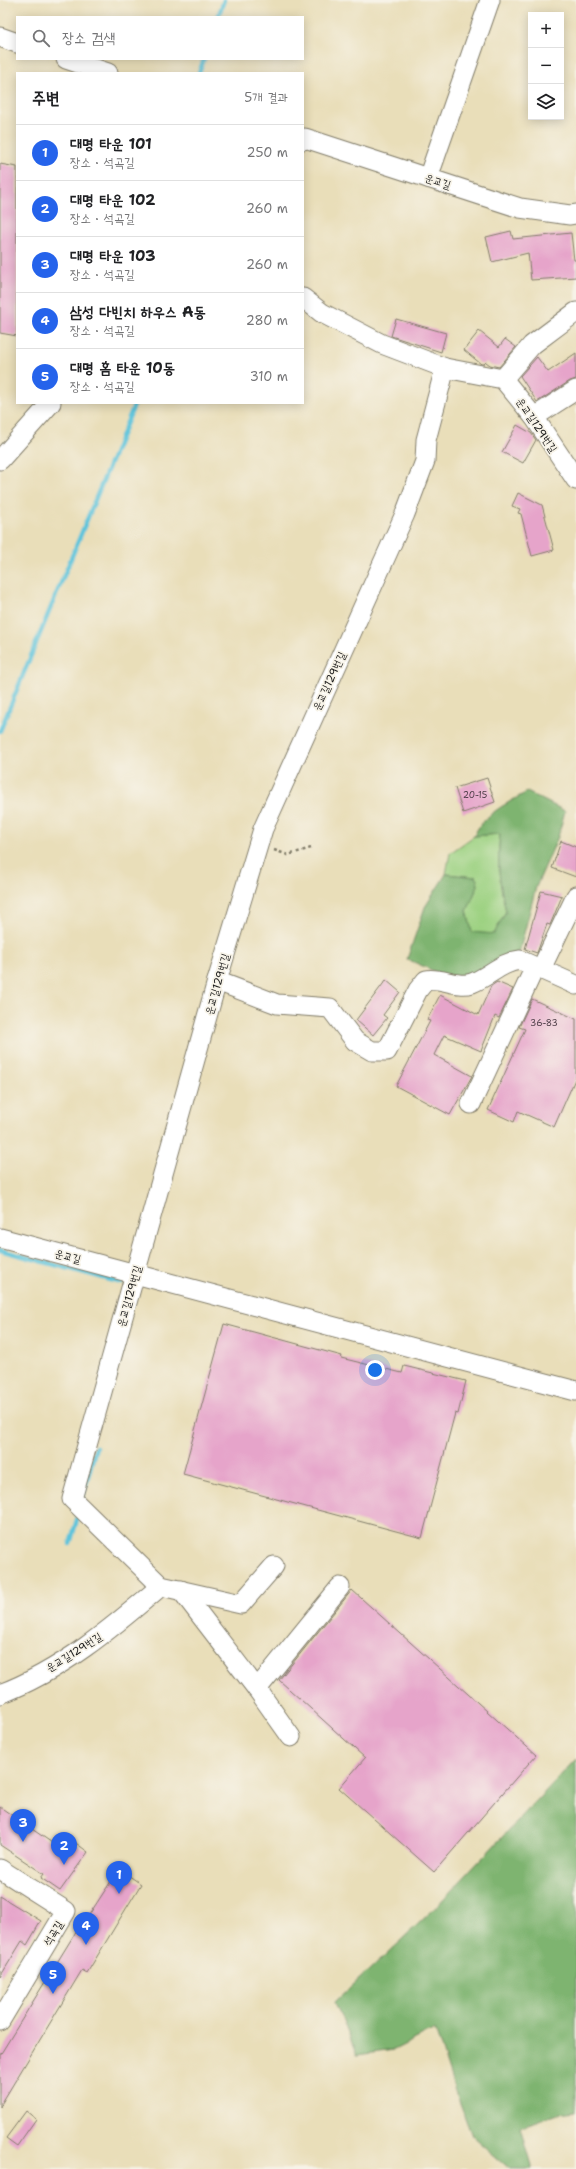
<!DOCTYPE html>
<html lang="ko">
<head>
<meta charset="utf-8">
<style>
	body { margin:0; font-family:"Shantell Sans","Poor Story",sans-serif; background:#f6f6f6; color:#202124 }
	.controls { position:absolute; right:12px; top:12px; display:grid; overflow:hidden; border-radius:0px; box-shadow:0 2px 10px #0003 }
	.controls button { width:36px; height:36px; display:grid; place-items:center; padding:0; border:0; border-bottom:1px solid #e0e0e0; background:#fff; color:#202124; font:20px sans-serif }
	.you { position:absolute; left:375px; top:1370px; width:14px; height:14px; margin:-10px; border:3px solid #fff; border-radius:50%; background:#1a73e8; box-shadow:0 0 0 6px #1a73e833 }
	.badge { display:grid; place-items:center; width:26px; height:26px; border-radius:50%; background:#2563eb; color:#fff; font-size:13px; font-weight:700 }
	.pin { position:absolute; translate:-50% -33px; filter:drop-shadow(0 1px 2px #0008) }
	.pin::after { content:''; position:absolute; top:21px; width:14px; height:12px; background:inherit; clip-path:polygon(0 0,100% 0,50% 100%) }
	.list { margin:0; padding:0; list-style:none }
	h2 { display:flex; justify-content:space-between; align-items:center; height:52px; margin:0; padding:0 16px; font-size:17px }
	h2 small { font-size:13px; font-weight:400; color:#757577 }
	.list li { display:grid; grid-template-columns:26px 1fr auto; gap:12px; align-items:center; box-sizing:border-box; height:56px; padding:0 16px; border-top:1px solid #e0e0e0 }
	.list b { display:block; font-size:15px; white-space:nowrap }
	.list p { margin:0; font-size:13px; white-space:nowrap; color:#757577 }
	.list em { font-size:13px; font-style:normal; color:#757577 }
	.icon { flex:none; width:22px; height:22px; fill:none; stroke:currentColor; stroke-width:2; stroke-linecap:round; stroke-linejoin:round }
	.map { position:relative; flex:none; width:576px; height:2169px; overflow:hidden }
	.search { position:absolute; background:#fff; box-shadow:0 2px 10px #0003; left:16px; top:16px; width:288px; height:44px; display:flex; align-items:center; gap:10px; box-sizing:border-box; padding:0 14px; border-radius:0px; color:#757577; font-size:15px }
	.panel { position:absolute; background:#fff; box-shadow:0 2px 10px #0003; left:16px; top:72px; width:288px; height:332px; border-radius:0px }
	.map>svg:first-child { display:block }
</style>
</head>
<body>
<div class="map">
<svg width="576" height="2169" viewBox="0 0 576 2169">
	<rect width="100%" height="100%" fill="#f7f3e8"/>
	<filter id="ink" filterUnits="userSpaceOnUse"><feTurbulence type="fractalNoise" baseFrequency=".025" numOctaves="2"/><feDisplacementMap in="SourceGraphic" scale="8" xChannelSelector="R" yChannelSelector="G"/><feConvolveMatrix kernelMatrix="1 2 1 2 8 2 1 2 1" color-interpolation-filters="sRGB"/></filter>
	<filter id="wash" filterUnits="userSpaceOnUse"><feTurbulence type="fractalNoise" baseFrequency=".012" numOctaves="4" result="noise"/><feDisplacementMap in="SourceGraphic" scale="16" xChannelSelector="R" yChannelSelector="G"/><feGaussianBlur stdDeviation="0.9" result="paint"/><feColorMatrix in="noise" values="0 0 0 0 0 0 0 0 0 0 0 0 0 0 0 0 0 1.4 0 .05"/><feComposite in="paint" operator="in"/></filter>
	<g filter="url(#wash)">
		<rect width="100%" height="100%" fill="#e9deb9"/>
		<path fill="#9dd282" stroke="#5c774f" d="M500,834C497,863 499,883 506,911L494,935L472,932L467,911L478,885L476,877L446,874L450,853L474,836Z"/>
		<g fill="#7eb470" stroke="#4d6846">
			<path d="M527,792L565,811L558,837L536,887L519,953L475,974L445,976L407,959L425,907L446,874L476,877L478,885L467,911L472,932L494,934L506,911C499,883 497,863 500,834L474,836C483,814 508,803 527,792Z"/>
			<polygon points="576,1759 576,2111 558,2113 520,2127 532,2169 510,2169 472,2136 455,2091 435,2029 394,2050 357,2055 335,2002 432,1911"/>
		</g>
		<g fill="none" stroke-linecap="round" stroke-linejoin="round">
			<g stroke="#5ec4db" stroke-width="4.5">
				<polyline points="218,17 224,0"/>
				<polyline points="199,73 204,59"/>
				<polyline points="0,731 135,403"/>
				<polyline points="0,1250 122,1283"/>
				<polyline points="82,1499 96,1447"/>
				<polyline points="70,1544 78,1516"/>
			</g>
		</g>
		<g id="blocks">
			<g fill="#e6a4ca">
				<polygon points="0,164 17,167 17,336 0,333"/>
				<polygon points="511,231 513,239 571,233 574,260 576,260 576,277 531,280 528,253 492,262 486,237"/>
				<polygon points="396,319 446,333 441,352 391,336"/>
				<polygon points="479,331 499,347 505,339 516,347 499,367 490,365 486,362 484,364 481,364 464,350"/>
				<polygon points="576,353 576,379 570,381 537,402 520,376 537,357 548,372"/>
				<polygon points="517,425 531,433 536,440 523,463 502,452"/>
				<polygon points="518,493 542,505 554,550 532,556 521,514 518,513 520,509 512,506"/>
				<polygon points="487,778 495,802 463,813 455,788"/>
				<polygon points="561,841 576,847 576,877 552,868"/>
				<polygon points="541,891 562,896 550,925 547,924 537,953 525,949"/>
				<polygon points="386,980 400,992 383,1015 387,1018 373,1035 356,1020"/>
				<polygon points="497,982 513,989 499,1018 495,1016 481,1051 444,1035 434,1055 472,1076 450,1115 396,1086 430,1021 427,1020 440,995 478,1015 491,986"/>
				<polygon points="532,999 576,1019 576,1077 554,1127 518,1111 514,1122 488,1110 525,1029 519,1027"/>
				<polygon points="224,1324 342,1356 341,1358 402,1373 404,1366 466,1381 458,1414 455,1413 422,1538 183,1474"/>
				<polygon points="352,1590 536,1755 434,1872 339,1788 365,1758 279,1680"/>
				<polygon points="0,1807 61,1849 69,1838 88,1852 60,1891 41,1878 44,1874 0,1845"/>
				<polygon points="119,1869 141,1884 87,1973 82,1970 0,2106 0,2055 85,1917 87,1918"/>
				<polygon points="0,1896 41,1921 27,1945 22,1941 0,1977"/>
				<polygon points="26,2111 36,2119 17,2146 6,2138"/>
			</g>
		</g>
	</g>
	<g filter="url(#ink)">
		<use href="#blocks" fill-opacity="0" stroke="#827d6a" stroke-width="1"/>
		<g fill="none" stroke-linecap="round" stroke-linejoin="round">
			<defs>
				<g id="minor">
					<polyline points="0,37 17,43"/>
					<polyline points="66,59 108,73"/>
					<polyline points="303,140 305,138 520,208 570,215 576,214"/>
					<polyline points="428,178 490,0"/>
					<polyline points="303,298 322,313 382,344 445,368 503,379 534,417 576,480"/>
					<polyline points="503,379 532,345 576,312"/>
					<polyline points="534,417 576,390"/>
					<polyline points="0,460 51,403"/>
					<polyline points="541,969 576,896"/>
					<path d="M217,981L277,1004L330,1008L355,1041L372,1051H387L418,990L426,980C441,977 458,988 472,983C489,977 501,962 520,960L576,985"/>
					<polyline points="471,1104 535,967"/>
					<polyline points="0,1238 576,1391"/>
					<polyline points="274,1566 241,1604 161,1586 72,1499 217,981 263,829 405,514 425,461 426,440 445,368"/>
					<polyline points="181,1590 257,1689 291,1737"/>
					<polyline points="257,1689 340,1587"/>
					<path d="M0,1694C61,1671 112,1628 161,1586"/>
					<polyline points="0,1869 66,1911 0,2021"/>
				</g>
			</defs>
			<use href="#minor" stroke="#827d6a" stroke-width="21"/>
			<polyline stroke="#827d6a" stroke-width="2.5" stroke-dasharray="3 3" stroke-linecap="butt" points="274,850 288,855 311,848"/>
			<use href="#minor" stroke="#fff" stroke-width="19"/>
		</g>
	</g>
	<g text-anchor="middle" stroke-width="3.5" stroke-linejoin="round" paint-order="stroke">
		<g font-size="9" fill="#4e3e48">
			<text x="475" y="798">20-15</text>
			<text x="544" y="1026">36-83</text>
		</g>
		<g font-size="11" fill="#1c1c1c" stroke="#f7f3e8">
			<text transform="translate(438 181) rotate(18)" y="4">운교길</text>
			<text transform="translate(537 425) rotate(56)" y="4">운교길129번길</text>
			<text transform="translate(329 681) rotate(-65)" y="4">운교길129번길</text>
			<text transform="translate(217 984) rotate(-74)" y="4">운교길129번길</text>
			<text transform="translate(68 1256) rotate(15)" y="4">운교길</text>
			<text transform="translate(129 1296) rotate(-74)" y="4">운교길129번길</text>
			<text transform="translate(74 1652) rotate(-32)" y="4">운교길129번길</text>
			<text transform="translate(53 1933) rotate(-59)" y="4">석곡길</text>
		</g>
	</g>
</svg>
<div class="controls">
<button>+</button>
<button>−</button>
<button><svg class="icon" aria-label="layers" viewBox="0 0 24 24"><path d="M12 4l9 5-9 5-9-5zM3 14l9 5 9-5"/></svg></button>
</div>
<div class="you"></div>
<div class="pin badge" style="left:119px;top:1894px">1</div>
<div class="pin badge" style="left:64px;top:1865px">2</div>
<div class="pin badge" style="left:23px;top:1842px">3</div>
<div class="pin badge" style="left:86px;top:1945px">4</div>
<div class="pin badge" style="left:53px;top:1994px">5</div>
<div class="search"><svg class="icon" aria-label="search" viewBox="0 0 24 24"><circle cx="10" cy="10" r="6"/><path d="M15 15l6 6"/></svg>장소 검색</div>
<section class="panel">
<h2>주변<small>5개 결과</small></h2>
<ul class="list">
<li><span class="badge">1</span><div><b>대명 타운 101</b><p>장소 · 석곡길</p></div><em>250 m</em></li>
<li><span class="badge">2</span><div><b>대명 타운 102</b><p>장소 · 석곡길</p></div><em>260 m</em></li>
<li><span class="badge">3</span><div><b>대명 타운 103</b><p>장소 · 석곡길</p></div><em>260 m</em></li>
<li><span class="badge">4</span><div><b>삼성 다빈치 하우스 A동</b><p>장소 · 석곡길</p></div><em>280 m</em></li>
<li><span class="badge">5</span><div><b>대명 홈 타운 10동</b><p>장소 · 석곡길</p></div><em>310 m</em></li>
</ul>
</section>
</div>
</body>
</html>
